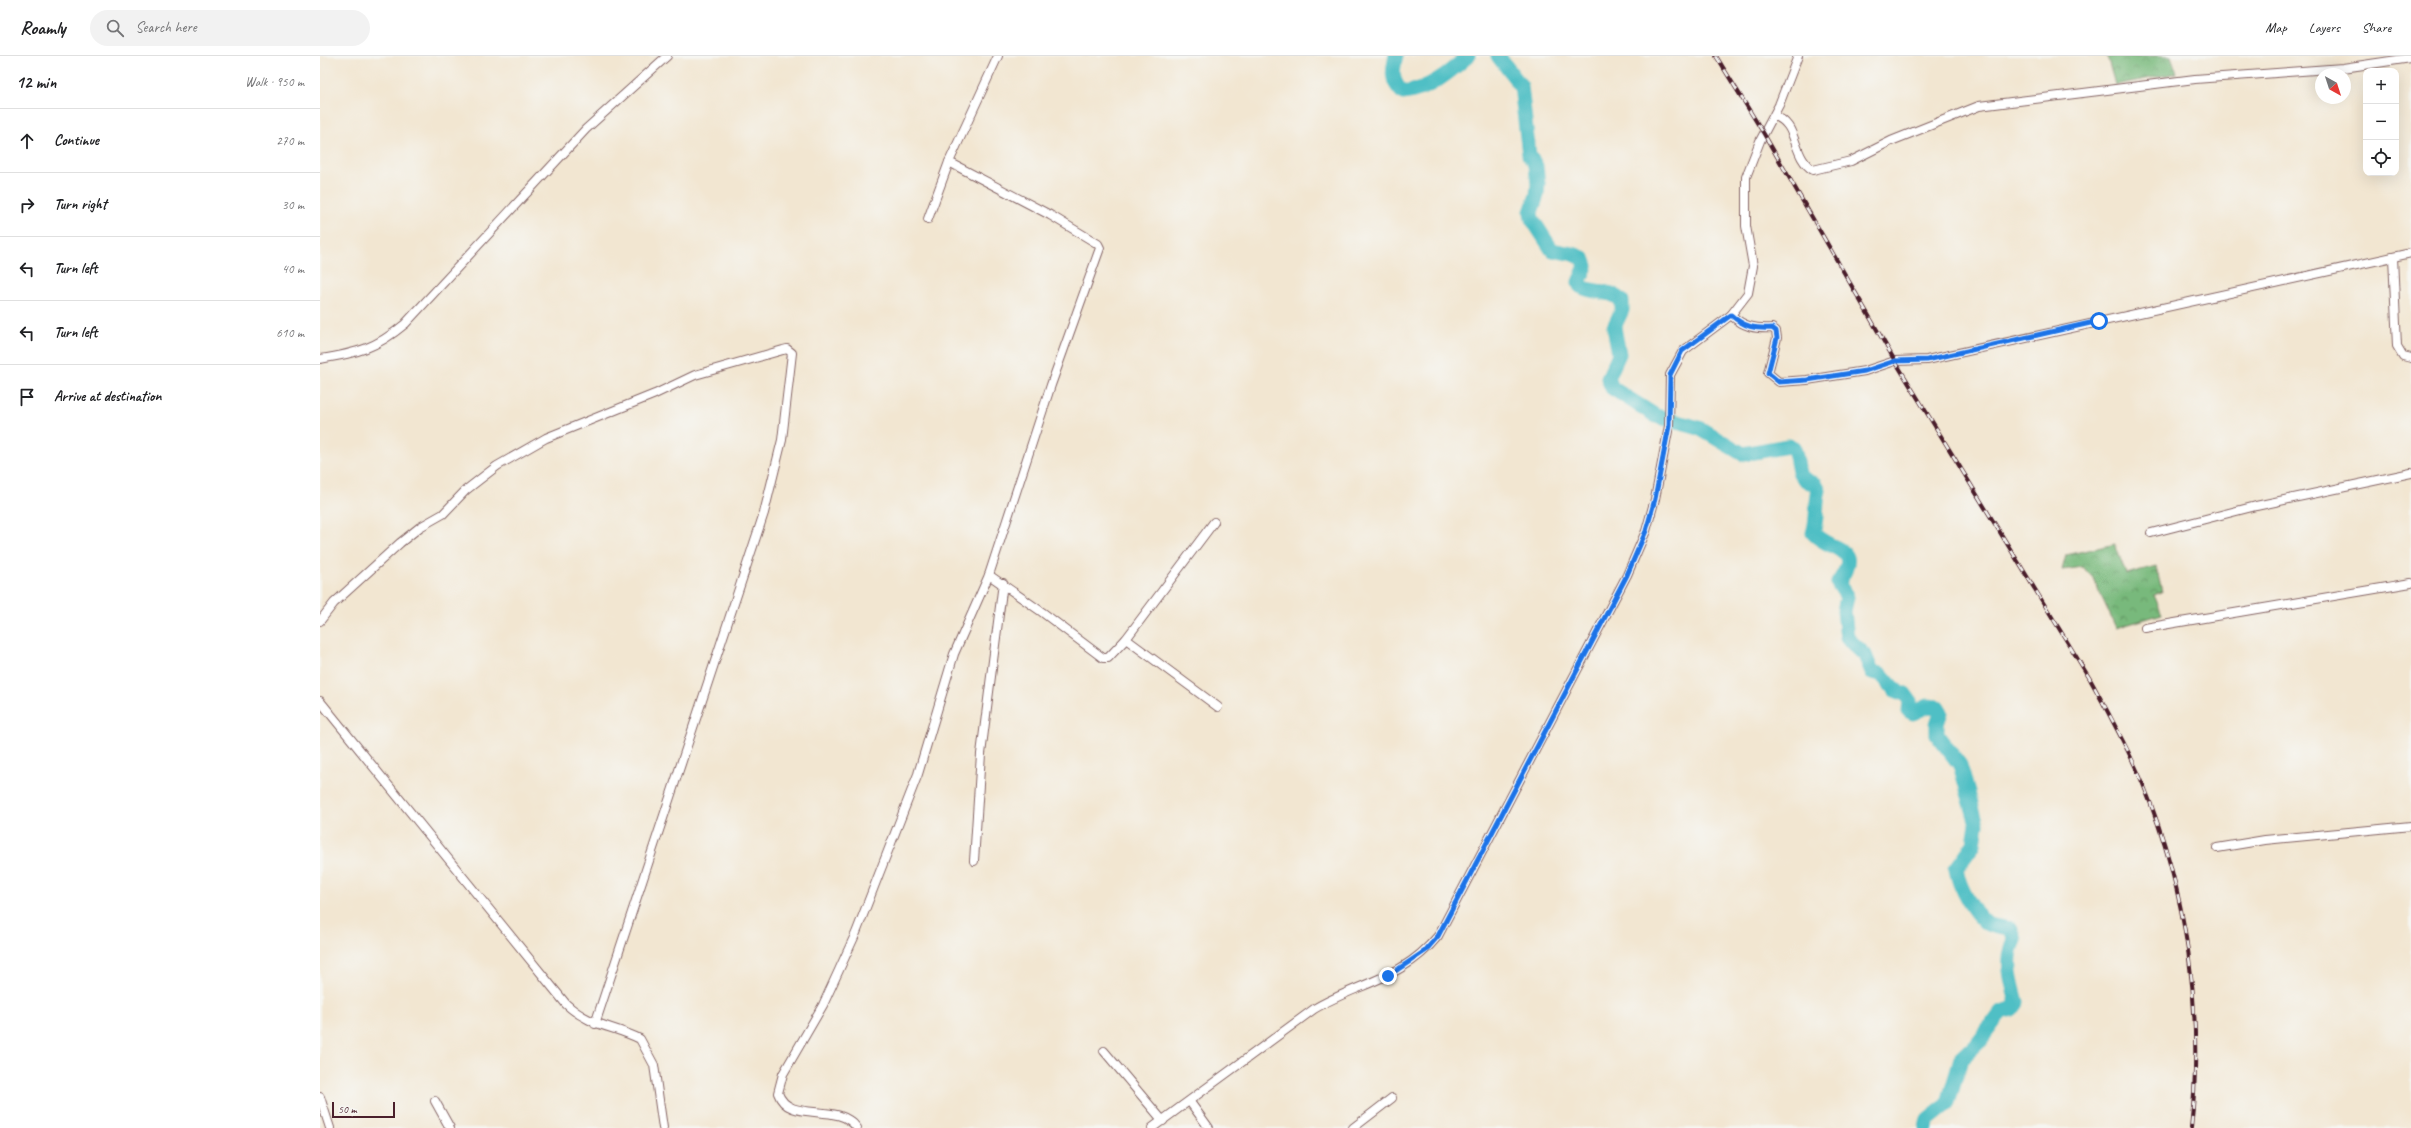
<!DOCTYPE html>
<html lang="en">
<head>
<meta charset="utf-8">
<style>
	body { margin:0; font-family:Caveat,sans-serif; background:#f2f2f2; color:#202124 }
	.controls { position:absolute; right:12px; top:12px; display:grid; overflow:hidden; border-radius:8px; box-shadow:0 4px 16px #0002 }
	.controls button { width:36px; height:36px; display:grid; place-items:center; padding:0; border:0; border-bottom:1px solid #e0e0e0; background:#fff; color:#202124; font:20px sans-serif }
	.compass { position:absolute; left:1995px; top:12px; width:36px; height:36px; border-radius:50%; background:#fff; box-shadow:0 4px 16px #0002; rotate:141deg }
	.scale { position:absolute; left:12px; bottom:10px; width:63px; box-sizing:border-box; padding-left:4px; border:2px solid #4a1f2b; border-top:0; font-size:11px; line-height:14px; white-space:nowrap; color:#4a1f2b; -webkit-text-stroke:3px #f6f6f2; paint-order:stroke }
	.stop { position:absolute; width:12px; height:12px; margin:-9px; border:3px solid #1a73e8; border-radius:50%; background:#fff }
	.stop.end { background:#1a73e8; border-color:#fff; box-shadow:0 1px 4px #0008 }
	.list { margin:0; padding:0; list-style:none }
	h2 { display:flex; justify-content:space-between; align-items:center; height:52px; margin:0; padding:0 16px; font-size:17px }
	h2 small { font-size:13px; font-weight:400; color:#757577 }
	.list li { display:grid; grid-template-columns:26px 1fr auto; gap:12px; align-items:center; box-sizing:border-box; height:64px; padding:0 16px; border-top:1px solid #e0e0e0 }
	.list b { display:block; font-size:15px; white-space:nowrap }
	.list em { font-size:13px; font-style:normal; color:#757577 }
	.icon { flex:none; width:22px; height:22px; fill:none; stroke:currentColor; stroke-width:2; stroke-linecap:round; stroke-linejoin:round }
	.map { position:relative; flex:none; width:2091px; height:1072px; overflow:hidden }
	header { display:flex; align-items:center; gap:24px; box-sizing:border-box; height:56px; padding:0 20px; background:#fff; border-bottom:1px solid #e0e0e0 }
	header strong { font-size:19px }
	nav { display:flex; gap:22px; margin-inline-start:auto; font-size:14px }
	.search { width:280px; height:36px; background:#f2f2f2; display:flex; align-items:center; gap:10px; box-sizing:border-box; padding:0 14px; border-radius:22px; color:#757577; font-size:15px }
	main { display:flex }
	aside { flex:1; background:#fff }
	.map>svg:first-child { display:block }
</style>
</head>
<body>
<header>
<strong>Roamly</strong>
<div class="search"><svg class="icon" aria-label="search" viewBox="0 0 24 24"><circle cx="10" cy="10" r="6"/><path d="M15 15l6 6"/></svg>Search here</div>
<nav><a>Map</a><a>Layers</a><a>Share</a></nav>
</header>
<main>
<aside>
<h2>12 min<small>Walk · 950 m</small></h2>
<ul class="list">
<li><svg class="icon" aria-label="ahead" viewBox="0 0 24 24"><path d="M12 20V5M6 11l6-6 6 6"/></svg><div><b>Continue</b></div><em>270 m</em></li>
<li><svg class="icon" aria-label="right" viewBox="0 0 24 24"><path d="M7 20v-9h11M14 6l5 5-5 5"/></svg><div><b>Turn right</b></div><em>30 m</em></li>
<li><svg class="icon" aria-label="left" viewBox="0 0 24 24"><path d="M17 20v-9H6M10 6l-5 5 5 5"/></svg><div><b>Turn left</b></div><em>40 m</em></li>
<li><svg class="icon" aria-label="left" viewBox="0 0 24 24"><path d="M17 20v-9H6M10 6l-5 5 5 5"/></svg><div><b>Turn left</b></div><em>610 m</em></li>
<li><svg class="icon" aria-label="arrive" viewBox="0 0 24 24"><path d="M6 21V4h12l-3 4 3 4H6"/></svg><div><b>Arrive at destination</b></div></li>
</ul>
</aside>
<div class="map">
<svg width="2091" height="1072" viewBox="0 0 2091 1072">
	<defs>
		<pattern id="forest-crowns" width="20" height="18" patternUnits="userSpaceOnUse"><rect width="20" height="18" fill="#78b97b"/><path d="M2 6a3 3 0 1 1 6 0M12 15a3 3 0 1 1 6 0" fill="none" stroke="#649665"/></pattern>
	</defs>
	<rect width="100%" height="100%" fill="#f6f6f2"/>
	<filter id="ink" filterUnits="userSpaceOnUse"><feTurbulence type="fractalNoise" baseFrequency=".025" numOctaves="2"/><feDisplacementMap in="SourceGraphic" scale="8" xChannelSelector="R" yChannelSelector="G"/><feConvolveMatrix kernelMatrix="1 2 1 2 8 2 1 2 1" color-interpolation-filters="sRGB"/></filter>
	<filter id="wash" filterUnits="userSpaceOnUse"><feTurbulence type="fractalNoise" baseFrequency=".012" numOctaves="4" result="noise"/><feDisplacementMap in="SourceGraphic" scale="16" xChannelSelector="R" yChannelSelector="G"/><feGaussianBlur stdDeviation="0.9" result="paint"/><feColorMatrix in="noise" values="0 0 0 0 0 0 0 0 0 0 0 0 0 0 0 0 0 1.4 0 .05"/><feComposite in="paint" operator="in"/></filter>
	<g filter="url(#wash)">
		<rect width="100%" height="100%" fill="#f2e6d1"/>
		<g fill="url(#forest-crowns)" stroke="#616c53">
			<polygon points="1787,0 1851,0 1857,17 1795,29"/>
			<polygon points="1795,488 1806,518 1836,510 1842,536 1834,539 1842,558 1796,572 1773,522 1763,511 1742,514 1746,499"/>
		</g>
		<g fill="none" stroke-linecap="round" stroke-linejoin="round">
			<g stroke="#50bfc5" stroke-width="15">
				<path d="M1076,0C1072,16 1071,25 1083,37C1109,34 1130,16 1148,0"/>
				<path d="M1178,0L1201,30L1209,99L1216,110L1218,128L1217,139L1211,156L1212,163L1232,194L1253,198L1263,202L1266,210L1259,226L1260,230C1274,238 1291,233 1302,245V254L1294,271L1299,298L1288,322L1292,332L1336,360L1379,372L1423,398L1468,390L1474,393C1480,410 1474,423 1496,428L1499,434C1495,449 1498,462 1493,477C1511,497 1544,489 1518,527L1527,541L1524,555L1527,582L1545,599L1552,616L1561,618L1575,634L1585,638L1590,645L1589,655L1593,657L1608,650L1618,651L1621,656L1617,668V679L1640,709L1657,768L1654,788L1636,813C1639,831 1652,855 1666,867C1672,871 1684,872 1691,873L1695,884C1685,904 1691,925 1697,946L1692,953L1681,956L1659,986L1641,1003L1628,1047L1608,1063L1606,1072"/>
			</g>
		</g>
	</g>
	<g filter="url(#ink)">
		<g fill="none" stroke-linecap="round" stroke-linejoin="round">
			<defs>
				<g id="street">
					<path d="M1454,60C1479,67 1471,100 1493,114L1531,105L1571,85L1659,50L1875,23L2023,12L2091,2"/>
					<polyline points="608,163 629,106"/>
					<polyline points="2073,201 2077,290 2083,300 2091,302"/>
					<path d="M1411,259C1424,271 1435,273 1452,272L1456,275L1457,282L1448,317L1459,326L1487,324L1545,315L1575,305L1607,304L2091,197"/>
					<path d="M0,303C37,297 55,293 85,268L266,73L347,0"/>
					<polyline points="1831,477 1936,450 2091,417"/>
					<polyline points="669,519 722,556 783,602 788,602 806,583 894,466"/>
					<polyline points="0,565 14,547 80,487 100,471 123,458 146,434 177,410 226,382 335,338 375,319 463,294 467,293 472,297 462,384 444,457 275,968"/>
					<polyline points="1825,572 2091,527"/>
					<polyline points="806,583 898,651"/>
					<path d="M0,645L246,948C271,971 292,969 320,983L334,1009L343,1072"/>
					<polyline points="1897,792 1945,784 2091,770"/>
					<polyline points="654,805 661,698 683,527"/>
					<polyline points="784,995 843,1065"/>
					<polyline points="0,1041 10,1072"/>
					<polyline points="115,1045 130,1072"/>
					<polyline points="870,1046 889,1072"/>
					<path d="M537,1072C518,1044 469,1069 458,1037L463,1018L503,949L536,877L598,718L634,598L669,519L731,329L780,192L778,188L730,159L629,106L678,0"/>
					<path d="M832,1072L994,953C1039,926 1082,924 1118,880L1307,519L1326,475L1335,443L1349,370L1350,319L1363,295L1411,259L1428,237L1433,210L1426,170V121L1440,85L1459,49L1478,0"/>
					<polyline points="1033,1072 1072,1042"/>
				</g>
			</defs>
			<use href="#street" stroke="#856565" stroke-width="10"/>
			<use href="#street" stroke="#fff" stroke-width="8"/>
			<defs>
				<path id="rail" d="M1396,0L1444,78L1575,305L1770,623C1789,658 1808,692 1823,728C1867,836 1884,956 1871,1072"/>
			</defs>
			<use href="#rail" stroke="#4a1f2b" stroke-width="4"/>
			<use href="#rail" stroke="#f6f6f2" stroke-width="2.5" stroke-dasharray="8" stroke-linecap="butt"/>
		</g>
	</g>
	<g fill="none" stroke-linecap="round" stroke-linejoin="round" filter="url(#ink)">
		<path stroke="#1a73e8" stroke-width="5" d="M1068,920L1105,895L1118,880L1307,519L1326,475L1335,443L1349,370L1350,319L1362,295L1411,259C1424,271 1435,273 1452,272L1456,275L1457,282L1448,317L1459,326L1487,324L1545,315L1575,305L1607,304L1779,265"/>
	</g>
</svg>
<div class="controls">
<button>+</button>
<button>−</button>
<button><svg class="icon" aria-label="locate" viewBox="0 0 24 24"><circle cx="12" cy="12" r="6"/><path d="M12 2v4M12 18v4M2 12h4M18 12h4"/></svg></button>
</div>
<svg class="compass" viewBox="-18 -18 36 36"><path d="M0-13l5 13h-10z" fill="#e53935"/><path d="M0 13l5-13h-10z" fill="#757577"/></svg>
<div class="scale">50 m</div>
<div class="stop" style="left:1779px;top:265px"></div>
<div class="stop end" style="left:1068px;top:920px"></div>
</div>
</main>
</body>
</html>
